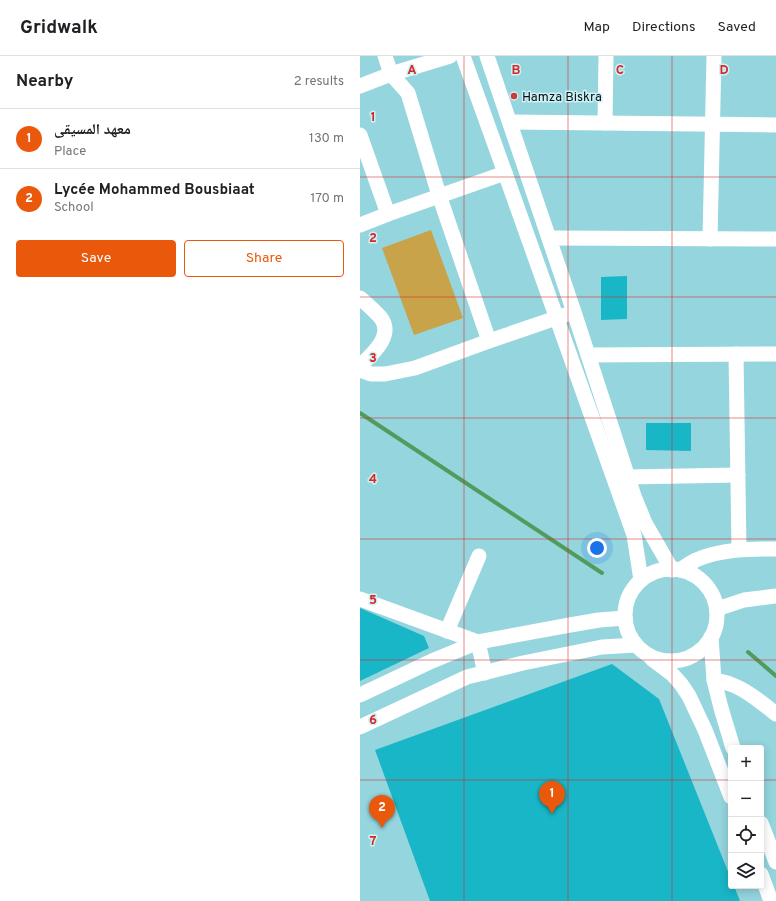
<!DOCTYPE html>
<html lang="en">
<head>
<meta charset="utf-8">
<style>
	body { margin:0; font-family:Overpass,"Noto Naskh Arabic",sans-serif; background:#f6f6f6; color:#202124 }
	.controls { position:absolute; right:12px; bottom:12px; display:grid; overflow:hidden; border-radius:4px; box-shadow:0 2px 10px #0003 }
	.controls button { width:36px; height:36px; display:grid; place-items:center; padding:0; border:0; border-bottom:1px solid #e0e0e0; background:#fff; color:#202124; font:20px sans-serif }
	.you { position:absolute; left:237px; top:492px; width:14px; height:14px; margin:-10px; border:3px solid #fff; border-radius:50%; background:#1a73e8; box-shadow:0 0 0 6px #1a73e833 }
	.badge { display:grid; place-items:center; width:26px; height:26px; border-radius:50%; background:#ea580c; color:#fff; font-size:13px; font-weight:700 }
	.pin { position:absolute; translate:-50% -33px; filter:drop-shadow(0 1px 2px #0008) }
	.pin::after { content:''; position:absolute; top:21px; width:14px; height:12px; background:inherit; clip-path:polygon(0 0,100% 0,50% 100%) }
	.list { margin:0; padding:0; list-style:none }
	h2 { display:flex; justify-content:space-between; align-items:center; height:52px; margin:0; padding:0 16px; font-size:17px }
	h2 small { font-size:13px; font-weight:400; color:#757577 }
	.list li { display:grid; grid-template-columns:26px 1fr auto; gap:12px; align-items:center; box-sizing:border-box; height:60px; padding:0 16px; border-top:1px solid #e0e0e0 }
	.list b { display:block; font-size:15px; white-space:nowrap }
	.list p { margin:0; font-size:13px; white-space:nowrap; color:#757577 }
	.list em { font-size:13px; font-style:normal; color:#757577 }
	.actions { display:flex; gap:8px; padding:12px 16px }
	.actions a { flex:1; padding:9px 0; border:1px solid #ea580c; border-radius:4px; text-align:center; font-size:14px; color:#ea580c }
	.actions .main { background:#ea580c; color:#fff }
	.icon { flex:none; width:22px; height:22px; fill:none; stroke:currentColor; stroke-width:2; stroke-linecap:round; stroke-linejoin:round }
	.map { position:relative; flex:none; width:416px; height:845px; overflow:hidden }
	header { display:flex; align-items:center; gap:24px; box-sizing:border-box; height:56px; padding:0 20px; background:#fff; border-bottom:1px solid #e0e0e0 }
	header strong { font-size:19px }
	nav { display:flex; gap:22px; margin-inline-start:auto; font-size:14px }
	main { display:flex }
	aside { flex:1; background:#fff }
	.map>svg:first-child { display:block }
</style>
</head>
<body>
<header>
<strong>Gridwalk</strong>
<nav><a>Map</a><a>Directions</a><a>Saved</a></nav>
</header>
<main>
<aside>
<h2>Nearby<small>2 results</small></h2>
<ul class="list">
<li><span class="badge">1</span><div><b>معهد المسيقى</b><p>Place</p></div><em>130 m</em></li>
<li><span class="badge">2</span><div><b>Lycée Mohammed Bousbiaat</b><p>School</p></div><em>170 m</em></li>
</ul>
<div class="actions"><a class="main">Save</a><a>Share</a></div>
</aside>
<div class="map">
<svg width="416" height="845" viewBox="0 0 416 845">
	<rect width="100%" height="100%" fill="#95d5de"/>
	<polygon fill="#c8a34a" points="71,174 103,262 54,279 22,192"/>
	<g fill="none" stroke-linecap="round" stroke-linejoin="round">
		<g stroke="#539b5c" stroke-width="4">
			<polyline points="0,357 242,517"/>
			<polyline points="388,596 416,620"/>
		</g>
	</g>
	<g fill="#19b6c7">
		<polygon points="267,220 267,263 241,264 241,221"/>
		<polygon points="286,367 331,367 331,395 286,394"/>
		<polygon points="0,552 64,580 69,592 0,625"/>
		<polygon points="252,608 299,643 371,823 371,830 374,830 380,845 70,845 15,694"/>
	</g>
	<g fill="none" stroke-linecap="round" stroke-linejoin="round">
		<g stroke="#fff" stroke-width="15">
			<polyline points="25,0 31,18 48,37 79,139 129,285"/>
			<polyline points="103,0 145,117 274,479 281,524"/>
			<polyline points="127,0 214,256 274,440 285,467 312,514"/>
			<polyline points="0,30 31,18 90,0"/>
			<polyline points="150,66 416,69"/>
			<polyline points="245,67 246,0"/>
			<polyline points="0,79 28,158 145,117"/>
			<polyline points="0,169 28,158"/>
			<polyline points="189,182 416,183"/>
			<polyline points="350,183 354,0"/>
			<path d="M0,242C7,248 15,255 21,262C34,280 12,298 0,310"/>
			<polyline points="376,298 379,493"/>
			<polyline points="228,299 416,298"/>
			<polyline points="0,314 11,318 25,318 55,312 129,285 205,259"/>
			<polyline points="268,421 378,419"/>
			<circle cx="311" cy="559" r="46"/>
			<path d="M320,514C325,511 330,507 336,504C361,493 389,493 416,493"/>
			<polyline points="0,543 118,586 125,617"/>
			<polyline points="357,553 384,544 416,540"/>
			<polyline points="87,575 119,500"/>
			<polyline points="351,581 354,624 361,652 373,692"/>
			<polyline points="292,603 312,618 321,628 329,640 345,674 371,741"/>
			<path d="M354,624C359,625 365,626 370,628C387,634 402,647 416,658"/>
			<polyline points="0,639 72,605 118,586 210,569 239,564 265,562"/>
			<polyline points="0,671 107,621 163,607 242,591 276,589"/>
			<polyline points="401,767 416,806"/>
			<polyline points="401,818 411,845"/>
		</g>
	</g>
	<path fill="none" stroke="#d62828" stroke-width="1" stroke-opacity="0.55" d="M104,0V845M208,0V845M312,0V845M0,121H416M0,241H416M0,362H416M0,483H416M0,604H416M0,724H371M401,724H416"/>
	<circle fill="#ca3c37" stroke="#d0f0f4" stroke-width="1.5" cx="154" cy="40" r="4"/>
	<g text-anchor="middle" stroke-width="3" stroke-linejoin="round" paint-order="stroke">
		<g font-size="13" fill="#001215" stroke="#d0f0f4" text-anchor="start">
			<text x="162" y="45">Hamza Biskra</text>
		</g>
	</g>
	<g font-size="13" text-anchor="middle" font-weight="bold" fill="#d62828" stroke="#d0f0f4" stroke-width="3" stroke-linejoin="round" paint-order="stroke">
		<text x="52" y="18">A</text>
		<text x="156" y="18">B</text>
		<text x="260" y="18">C</text>
		<text x="364" y="18">D</text>
		<text x="13" y="65">1</text>
		<text x="13" y="186">2</text>
		<text x="13" y="306">3</text>
		<text x="13" y="427">4</text>
		<text x="13" y="548">5</text>
		<text x="13" y="668">6</text>
		<text x="13" y="789">7</text>
	</g>
</svg>
<div class="controls">
<button>+</button>
<button>−</button>
<button><svg class="icon" aria-label="locate" viewBox="0 0 24 24"><circle cx="12" cy="12" r="6"/><path d="M12 2v4M12 18v4M2 12h4M18 12h4"/></svg></button>
<button><svg class="icon" aria-label="layers" viewBox="0 0 24 24"><path d="M12 4l9 5-9 5-9-5zM3 14l9 5 9-5"/></svg></button>
</div>
<div class="you"></div>
<div class="pin badge" style="left:192px;top:758px">1</div>
<div class="pin badge" style="left:22px;top:772px">2</div>
</div>
</main>
</body>
</html>
